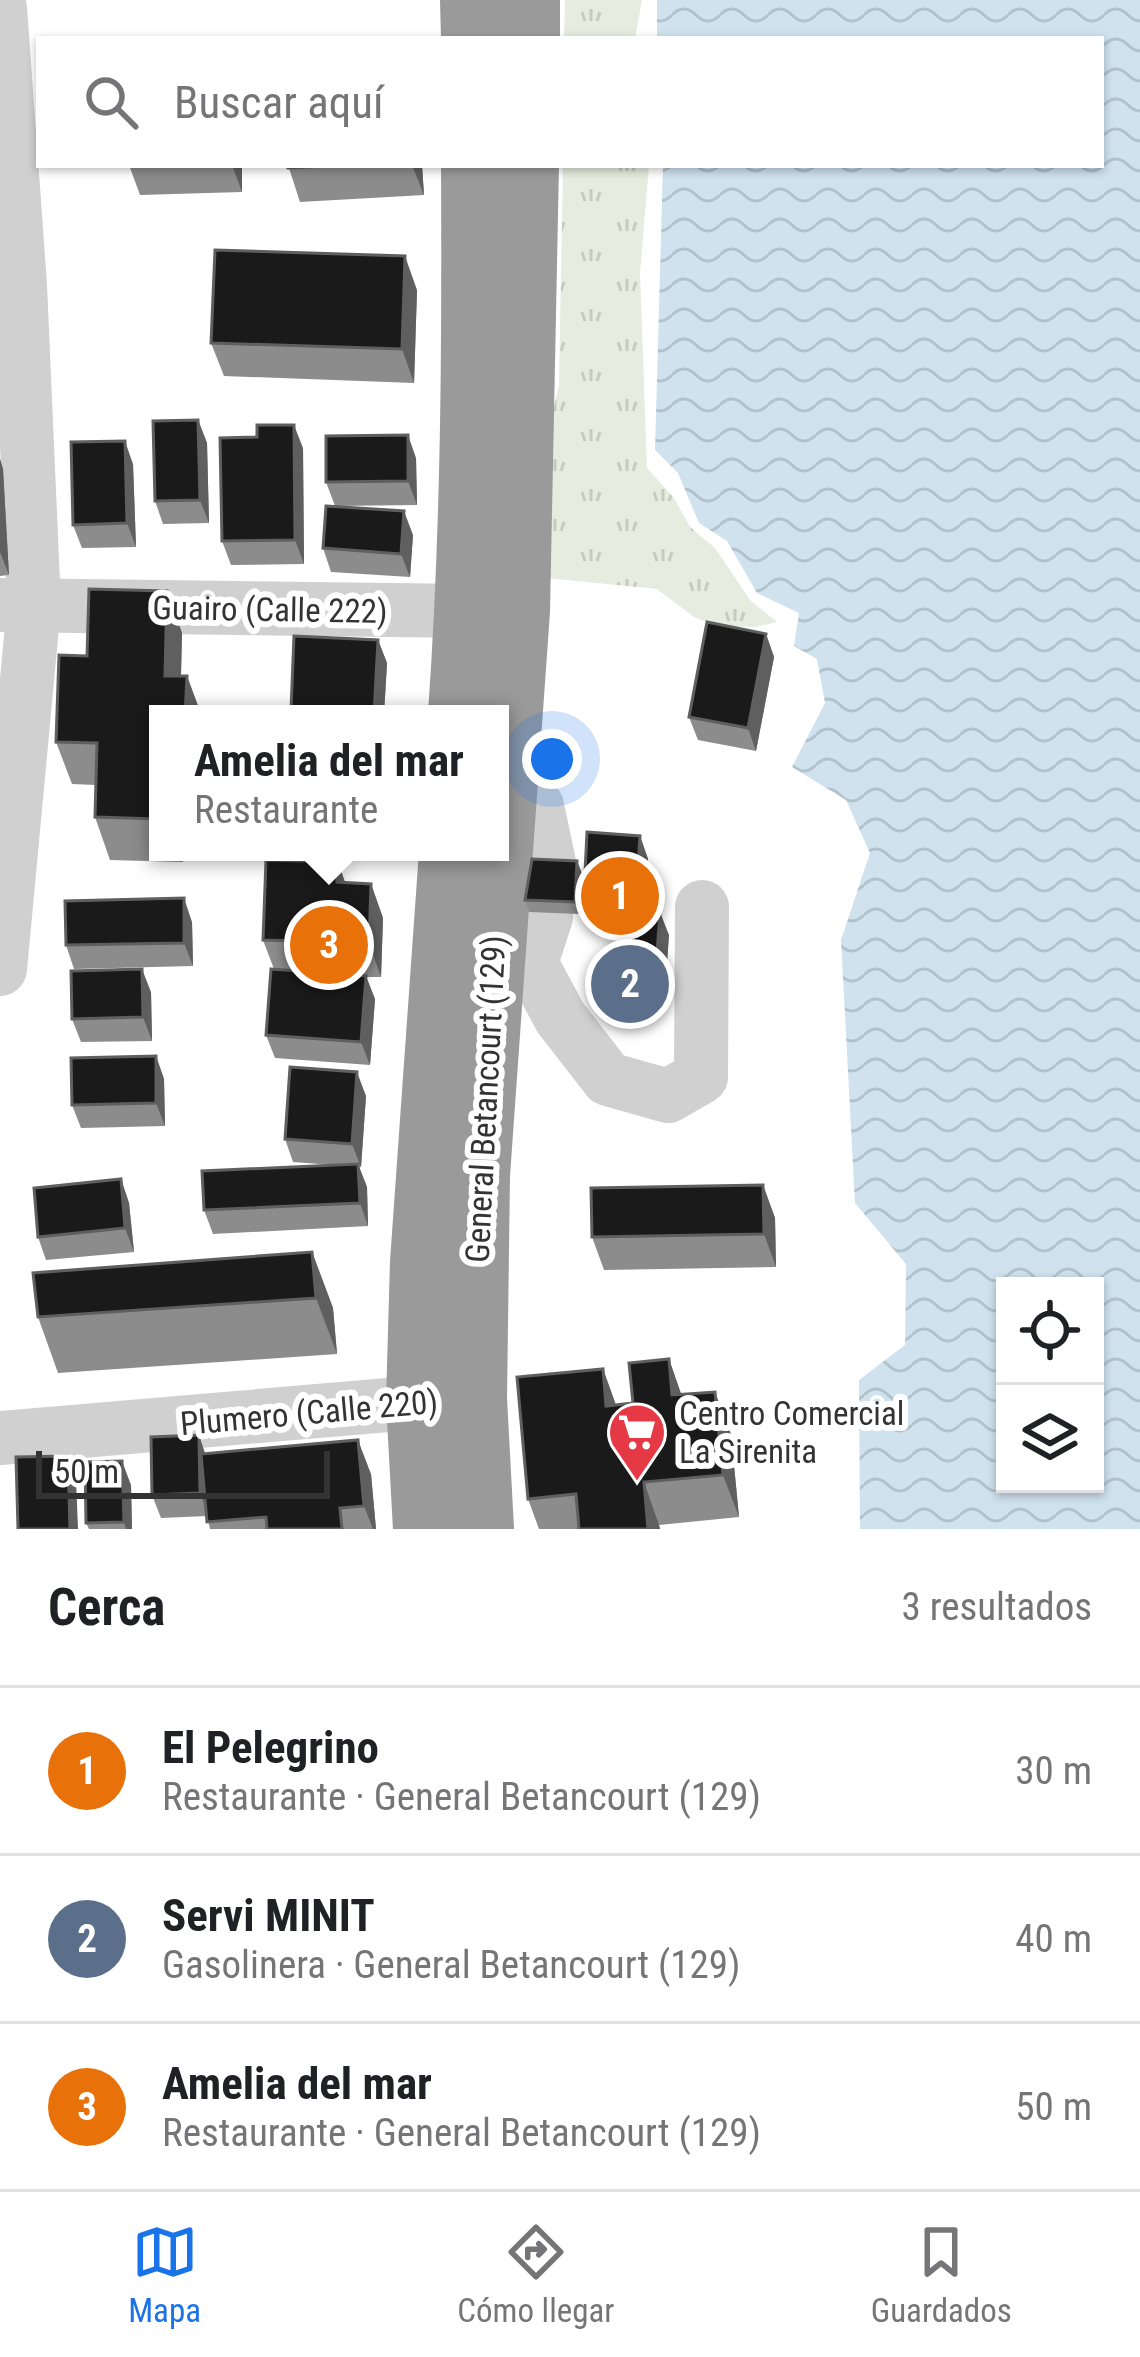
<!DOCTYPE html>
<html lang="es">
<head>
<meta charset="utf-8">
<style>
	body { margin:0; font-family:"Roboto Condensed",sans-serif; background:#f2f2f2; color:#202124 }
	.controls { position:absolute; right:36px; bottom:36px; display:grid; overflow:hidden; border-radius:0px; box-shadow:0 3px 9px #0004 }
	.controls button { width:108px; height:108px; display:grid; place-items:center; padding:0; border:0; border-bottom:3px solid #e0e0e0; background:#fff; color:#202124; font:60px sans-serif }
	.scale { position:absolute; left:36px; bottom:30px; width:294px; box-sizing:border-box; padding-left:12px; border:6px solid #333; border-top:0; font-size:33px; line-height:42px; white-space:nowrap; color:#333; -webkit-text-stroke:9px #fff; paint-order:stroke }
	.you { position:absolute; left:552px; top:759px; width:42px; height:42px; margin:-30px; border:9px solid #fff; border-radius:50%; background:#1a73e8; box-shadow:0 0 0 18px #1a73e833 }
	.badge { display:grid; place-items:center; width:78px; height:78px; border-radius:50%; background:#1a73e8; color:#fff; font-size:39px; font-weight:700 }
	.pin { position:absolute; translate:-50% -50%; border:6px solid #fff; box-shadow:0 3px 12px #0006 }
	.popup { position:absolute; left:149px; top:705px; width:360px; height:156px; box-sizing:border-box; display:grid; place-content:center; border-radius:0px; background:#fff; filter:drop-shadow(0 3px 9px #0005); font-size:39px; white-space:nowrap; color:#757577 }
	.popup b { font-size:45px; color:#202124 }
	.popup::after { content:''; position:absolute; left:50%; top:100%; margin-left:-24px; border:24px solid transparent; border-top-color:#fff }
	.list { margin:0; padding:0; list-style:none }
	h2 { display:flex; justify-content:space-between; align-items:center; height:156px; margin:0; padding:0 48px; font-size:51px }
	h2 small { font-size:39px; font-weight:400; color:#757577 }
	.list li { display:grid; grid-template-columns:78px 1fr auto; gap:36px; align-items:center; box-sizing:border-box; height:168px; padding:0 48px; border-top:3px solid #e0e0e0 }
	.list b { display:block; font-size:45px; white-space:nowrap }
	.list p { margin:0; font-size:39px; white-space:nowrap; color:#757577 }
	.list em { font-size:39px; font-style:normal; color:#757577 }
	.icon { flex:none; width:66px; height:66px; fill:none; stroke:currentColor; stroke-width:2; stroke-linecap:round; stroke-linejoin:round }
	.map { position:relative; flex:none; width:1140px; height:1529px; overflow:hidden }
	.search { position:absolute; background:#fff; box-shadow:0 3px 9px #0004; left:36px; right:36px; top:36px; height:132px; display:flex; align-items:center; gap:30px; box-sizing:border-box; padding:0 42px; border-radius:0px; color:#757577; font-size:45px }
	.sheet { height:660px; background:#fff }
	nav { display:flex; justify-content:space-around; align-items:center; box-sizing:border-box; height:168px; border-top:3px solid #e0e0e0; background:#fff; font-size:33px; color:#757577 }
	nav a { display:grid; justify-items:center; gap:6px }
	nav .on { color:#1a73e8 }
	.map>svg:first-child { display:block }
</style>
</head>
<body>
<div class="map">
<svg width="1140" height="1529" viewBox="0 0 1140 1529">
	<defs>
		<pattern id="grass-tufts" width="24" height="20" patternUnits="userSpaceOnUse" patternTransform="scale(3)"><rect width="24" height="20" fill="#e6ecdf"/><path d="M3 7l-1-3M5 7V3M7 7l1-3M15 17l-1-3M17 17v-4M19 17l1-3" fill="none" stroke="#c6cbc0"/></pattern>
		<pattern id="water-waves" width="16" height="10" patternUnits="userSpaceOnUse" patternTransform="scale(3)"><rect width="16" height="10" fill="#cfe2ee"/><path d="M0 5q4-4 8 0t8 0" fill="none" stroke="#b2c2cd"/></pattern>
	</defs>
	<rect width="100%" height="100%" fill="#fff"/>
	<g fill="url(#grass-tufts)">
		<polygon points="565,0 642,0 635,39 564,39"/>
		<polygon points="563,165 649,165 640,273 647,468 674,498 690,527 715,548 750,600 777,622 755,627 718,626 694,617 657,589 536,577 544,452 559,385"/>
	</g>
	<path fill="url(#water-waves)" fill-rule="evenodd" d="M657,0H1140V1529H860L859,1380L905,1345L906,1264L855,1203L841,940L870,853L846,800L792,767L825,703L817,659L794,646L799,613L757,593L727,541L699,523L678,473L655,450L663,165H1101V39H657ZM1005,1286H1095V1484H1005Z"/>
	<g fill="none" stroke-linecap="round" stroke-linejoin="round">
		<g stroke="#d0d0d0" stroke-width="54">
			<polyline points="0,8 20,285 34,605 0,969"/>
			<polyline points="0,605 468,611"/>
			<polyline points="504,808 537,806 549,863"/>
			<polyline points="494,960 531,963 546,917"/>
			<polyline points="531,963 560,1017 608,1079 668,1096 701,1077 702,907"/>
			<polyline points="0,1438 459,1399"/>
		</g>
		<g stroke="#9a9a9a" stroke-width="66">
			<polyline points="473,0 474,39"/>
			<polyline points="527,39 527,0"/>
			<path d="M461,714C474,531 475,348 474,165"/>
			<polyline points="426,1529 419,1401 423,1262 452,852"/>
			<polyline points="481,1529 474,1399 477,1175 517,611 526,165"/>
		</g>
	</g>
	<g fill="#8c8c8c">
		<polygon points="129,165 242,165 242,192 140,195"/>
		<polygon points="288,165 422,165 424,195 300,202"/>
		<polygon points="417,290 414,383 224,376 211,343"/>
		<polygon points="198,420 207,443 209,523 163,524 155,501"/>
		<polygon points="303,448 304,564 231,565 222,541"/>
		<polygon points="416,458 417,505 335,506 326,482"/>
		<polygon points="0,459 3,469 9,575 0,576"/>
		<polygon points="133,464 136,547 82,548 73,525"/>
		<polygon points="413,535 410,577 331,572 323,548"/>
		<polygon points="167,591 182,633 181,676 187,676 201,714 158,714 158,852 183,852 183,862 110,860 95,817 96,785 72,784 56,742 87,656"/>
		<polygon points="766,634 774,657 756,751 698,740 689,717"/>
		<polygon points="378,640 387,663 384,714 292,714 291,710"/>
		<polygon points="640,836 648,859 645,910 669,935 664,1003 629,1001 620,978 625,919 592,916 584,893"/>
		<polygon points="582,873 579,914 529,912 525,900"/>
		<polygon points="346,882 371,884 383,918 381,977 366,977 375,999 370,1065 275,1058 266,1035 274,969 263,940"/>
		<polygon points="192,922 193,966 74,969 66,945"/>
		<polygon points="151,992 152,1041 81,1042 72,1019"/>
		<polygon points="156,1056 164,1079 165,1126 81,1128 72,1105"/>
		<polygon points="366,1096 361,1167 359,1167 367,1187 368,1226 213,1234 204,1210 333,1165 293,1162 285,1139"/>
		<polygon points="121,1179 129,1203 134,1252 46,1260 38,1237"/>
		<polygon points="763,1185 775,1218 776,1267 604,1270 592,1237"/>
		<polygon points="312,1252 333,1308 337,1354 58,1373 38,1317"/>
		<polygon points="669,1359 681,1395 731,1434 739,1517 659,1525 660,1529 539,1529 528,1499 603,1369 616,1405 633,1403"/>
		<polygon points="206,1454 371,1474 376,1529 210,1529 207,1516 161,1518 152,1495"/>
		<polygon points="131,1485 132,1529 89,1529 86,1523"/>
	</g>
	<g fill="#5f5f5f">
		<polygon points="232,165 242,165 242,192"/>
		<polygon points="412,165 422,165 424,195"/>
		<polygon points="405,256 417,290 414,383 402,349"/>
		<polygon points="198,420 207,443 209,523 200,500"/>
		<polygon points="294,425 303,448 304,564 295,540"/>
		<polygon points="408,435 416,458 417,505 408,481"/>
		<polygon points="125,441 133,464 136,547 127,523"/>
		<polygon points="0,459 3,469 9,575 0,552"/>
		<polygon points="404,511 413,535 410,577 401,554"/>
		<polygon points="167,591 182,633 180,714 165,676"/>
		<polygon points="766,634 774,657 756,751 748,728"/>
		<polygon points="378,640 387,663 384,714 374,714"/>
		<polygon points="187,676 201,714 185,714"/>
		<polygon points="640,836 648,859 644,920 636,897"/>
		<polygon points="577,861 582,873 579,914 575,902"/>
		<polygon points="338,862 350,896 337,882"/>
		<polygon points="371,884 383,918 381,977 369,943"/>
		<polygon points="184,898 192,922 193,966 184,943"/>
		<polygon points="660,912 669,935 664,1003 655,980"/>
		<polygon points="142,969 151,992 152,1041 143,1017"/>
		<polygon points="366,976 375,999 370,1065 361,1042"/>
		<polygon points="156,1056 164,1079 165,1126 156,1103"/>
		<polygon points="357,1072 366,1096 361,1167 352,1144"/>
		<polygon points="358,1164 367,1187 368,1226 360,1203"/>
		<polygon points="121,1179 129,1203 134,1252 125,1228"/>
		<polygon points="763,1185 775,1218 776,1267 764,1234"/>
		<polygon points="312,1252 333,1308 337,1354 316,1298"/>
		<polygon points="669,1359 684,1402 672,1395"/>
		<polygon points="603,1369 618,1411 606,1406"/>
		<polygon points="715,1392 731,1434 739,1517 723,1475"/>
		<polygon points="199,1435 207,1459 209,1516 200,1493"/>
		<polygon points="358,1440 371,1474 376,1529 373,1529 364,1506"/>
		<polygon points="68,1456 76,1479 78,1529 70,1529"/>
		<polygon points="122,1461 131,1485 132,1529 126,1529 124,1522"/>
		<polygon points="644,1482 659,1525 660,1529 648,1529"/>
	</g>
	<g fill="#1a1a1a" stroke="#5f5f5f" stroke-width="3">
		<polygon points="288,165 350,165 288,168"/>
		<polygon points="215,250 405,256 402,349 211,343"/>
		<polygon points="198,420 200,500 155,501 153,421"/>
		<polygon points="257,425 294,425 295,540 222,541 220,438 257,437"/>
		<polygon points="408,435 408,481 326,482 326,436"/>
		<polygon points="125,441 127,523 73,525 71,442"/>
		<polygon points="326,506 404,511 401,554 323,548"/>
		<polygon points="89,589 167,591 165,676 187,676 185,714 158,714 158,819 95,817 97,743 56,742 59,655 87,656"/>
		<polygon points="707,622 766,634 748,728 689,717"/>
		<polygon points="294,636 378,640 374,714 291,710"/>
		<polygon points="587,832 640,836 636,897 584,893"/>
		<polygon points="532,859 577,861 575,902 525,900"/>
		<polygon points="266,860 338,862 337,882 371,884 369,943 263,940"/>
		<polygon points="184,898 184,943 66,945 65,901"/>
		<polygon points="626,909 660,912 655,980 620,978"/>
		<polygon points="142,969 143,1017 72,1019 71,971"/>
		<polygon points="271,969 366,976 361,1042 266,1035"/>
		<polygon points="156,1056 156,1103 72,1105 71,1058"/>
		<polygon points="290,1067 357,1072 352,1144 285,1139"/>
		<polygon points="358,1164 360,1203 204,1210 202,1171"/>
		<polygon points="121,1179 125,1228 38,1237 34,1188"/>
		<polygon points="763,1185 764,1234 592,1237 591,1188"/>
		<polygon points="312,1252 316,1298 38,1317 33,1273"/>
		<polygon points="669,1359 672,1395 715,1392 723,1475 644,1482 648,1529 579,1529 576,1494 528,1499 517,1377 603,1369 606,1406 633,1403 629,1363"/>
		<polygon points="199,1435 200,1493 152,1495 151,1437"/>
		<polygon points="358,1440 364,1506 340,1508 342,1529 267,1529 266,1517 207,1522 201,1454"/>
		<polygon points="68,1456 70,1529 18,1529 16,1457"/>
		<polygon points="122,1461 124,1522 86,1523 85,1462"/>
	</g>
	<defs>
		<symbol id="supermarket-pin" viewBox="-11 -11 22 30"><path d="M0 17L-7.5 6A9.5 9.5 0 1 1 7.5 6Z" fill="#e63946" stroke="#fff"/><path d="M-6-5.5h2.5l.6 2H6L4.5 2H-2.5L-4.4-4H-6ZM-1.5 3.2a1.3 1.3 0 1 0 .1 0ZM3 3.2a1.3 1.3 0 1 0 .1 0Z" fill="#fff"/></symbol>
	</defs>
	<g fill-rule="evenodd">
		<use href="#supermarket-pin" x="604" y="1399" width="66" height="90"/>
	</g>
	<g text-anchor="middle" stroke-width="12" stroke-linejoin="round" paint-order="stroke">
		<g font-size="33" fill="#333" stroke="#fff">
			<text transform="translate(270 609) rotate(1)" y="12">Guairo (Calle 222)</text>
			<text transform="translate(485 1099) rotate(-87)" y="12">General Betancourt (129)</text>
			<text transform="translate(309 1412) rotate(-5)" y="12">Plumero (Calle 220)</text>
		</g>
		<g font-size="33" fill="#333" stroke="#fff" text-anchor="start">
			<text x="679" y="1425">Centro Comercial<tspan x="679" dy="38">La Sirenita</tspan></text>
		</g>
	</g>
</svg>
<div class="controls">
<button><svg class="icon" aria-label="locate" viewBox="0 0 24 24"><circle cx="12" cy="12" r="6"/><path d="M12 2v4M12 18v4M2 12h4M18 12h4"/></svg></button>
<button><svg class="icon" aria-label="layers" viewBox="0 0 24 24"><path d="M12 4l9 5-9 5-9-5zM3 14l9 5 9-5"/></svg></button>
</div>
<div class="scale">50 m</div>
<div class="you"></div>
<div class="pin badge" style="left:620px;top:896px;background:#e8710a">1</div>
<div class="pin badge" style="left:630px;top:984px;background:#5c6f8a">2</div>
<div class="pin badge" style="left:329px;top:945px;background:#e8710a">3</div>
<div class="popup"><b>Amelia del mar</b>Restaurante</div>
<div class="search"><svg class="icon" aria-label="search" viewBox="0 0 24 24"><circle cx="10" cy="10" r="6"/><path d="M15 15l6 6"/></svg>Buscar aquí</div>
</div>
<section class="sheet">
<h2>Cerca<small>3 resultados</small></h2>
<ul class="list">
<li><span class="badge" style="background:#e8710a">1</span><div><b>El Pelegrino</b><p>Restaurante · General Betancourt (129)</p></div><em>30 m</em></li>
<li><span class="badge" style="background:#5c6f8a">2</span><div><b>Servi MINIT</b><p>Gasolinera · General Betancourt (129)</p></div><em>40 m</em></li>
<li><span class="badge" style="background:#e8710a">3</span><div><b>Amelia del mar</b><p>Restaurante · General Betancourt (129)</p></div><em>50 m</em></li>
</ul>
</section>
<nav>
<a class="on"><svg class="icon" aria-label="map" viewBox="0 0 24 24"><path d="M3 6l6-2 6 2 6-2v14l-6 2-6-2-6 2zM9 4v14M15 6v14"/></svg>Mapa</a>
<a><svg class="icon" aria-label="directions" viewBox="0 0 24 24"><path d="M12 3l9 9-9 9-9-9zM9 14v-3h6M13 9l2 2-2 2"/></svg>Cómo llegar</a>
<a><svg class="icon" aria-label="saved" viewBox="0 0 24 24"><path d="M7 4h10v16l-5-4-5 4z"/></svg>Guardados</a>
</nav>
</body>
</html>
